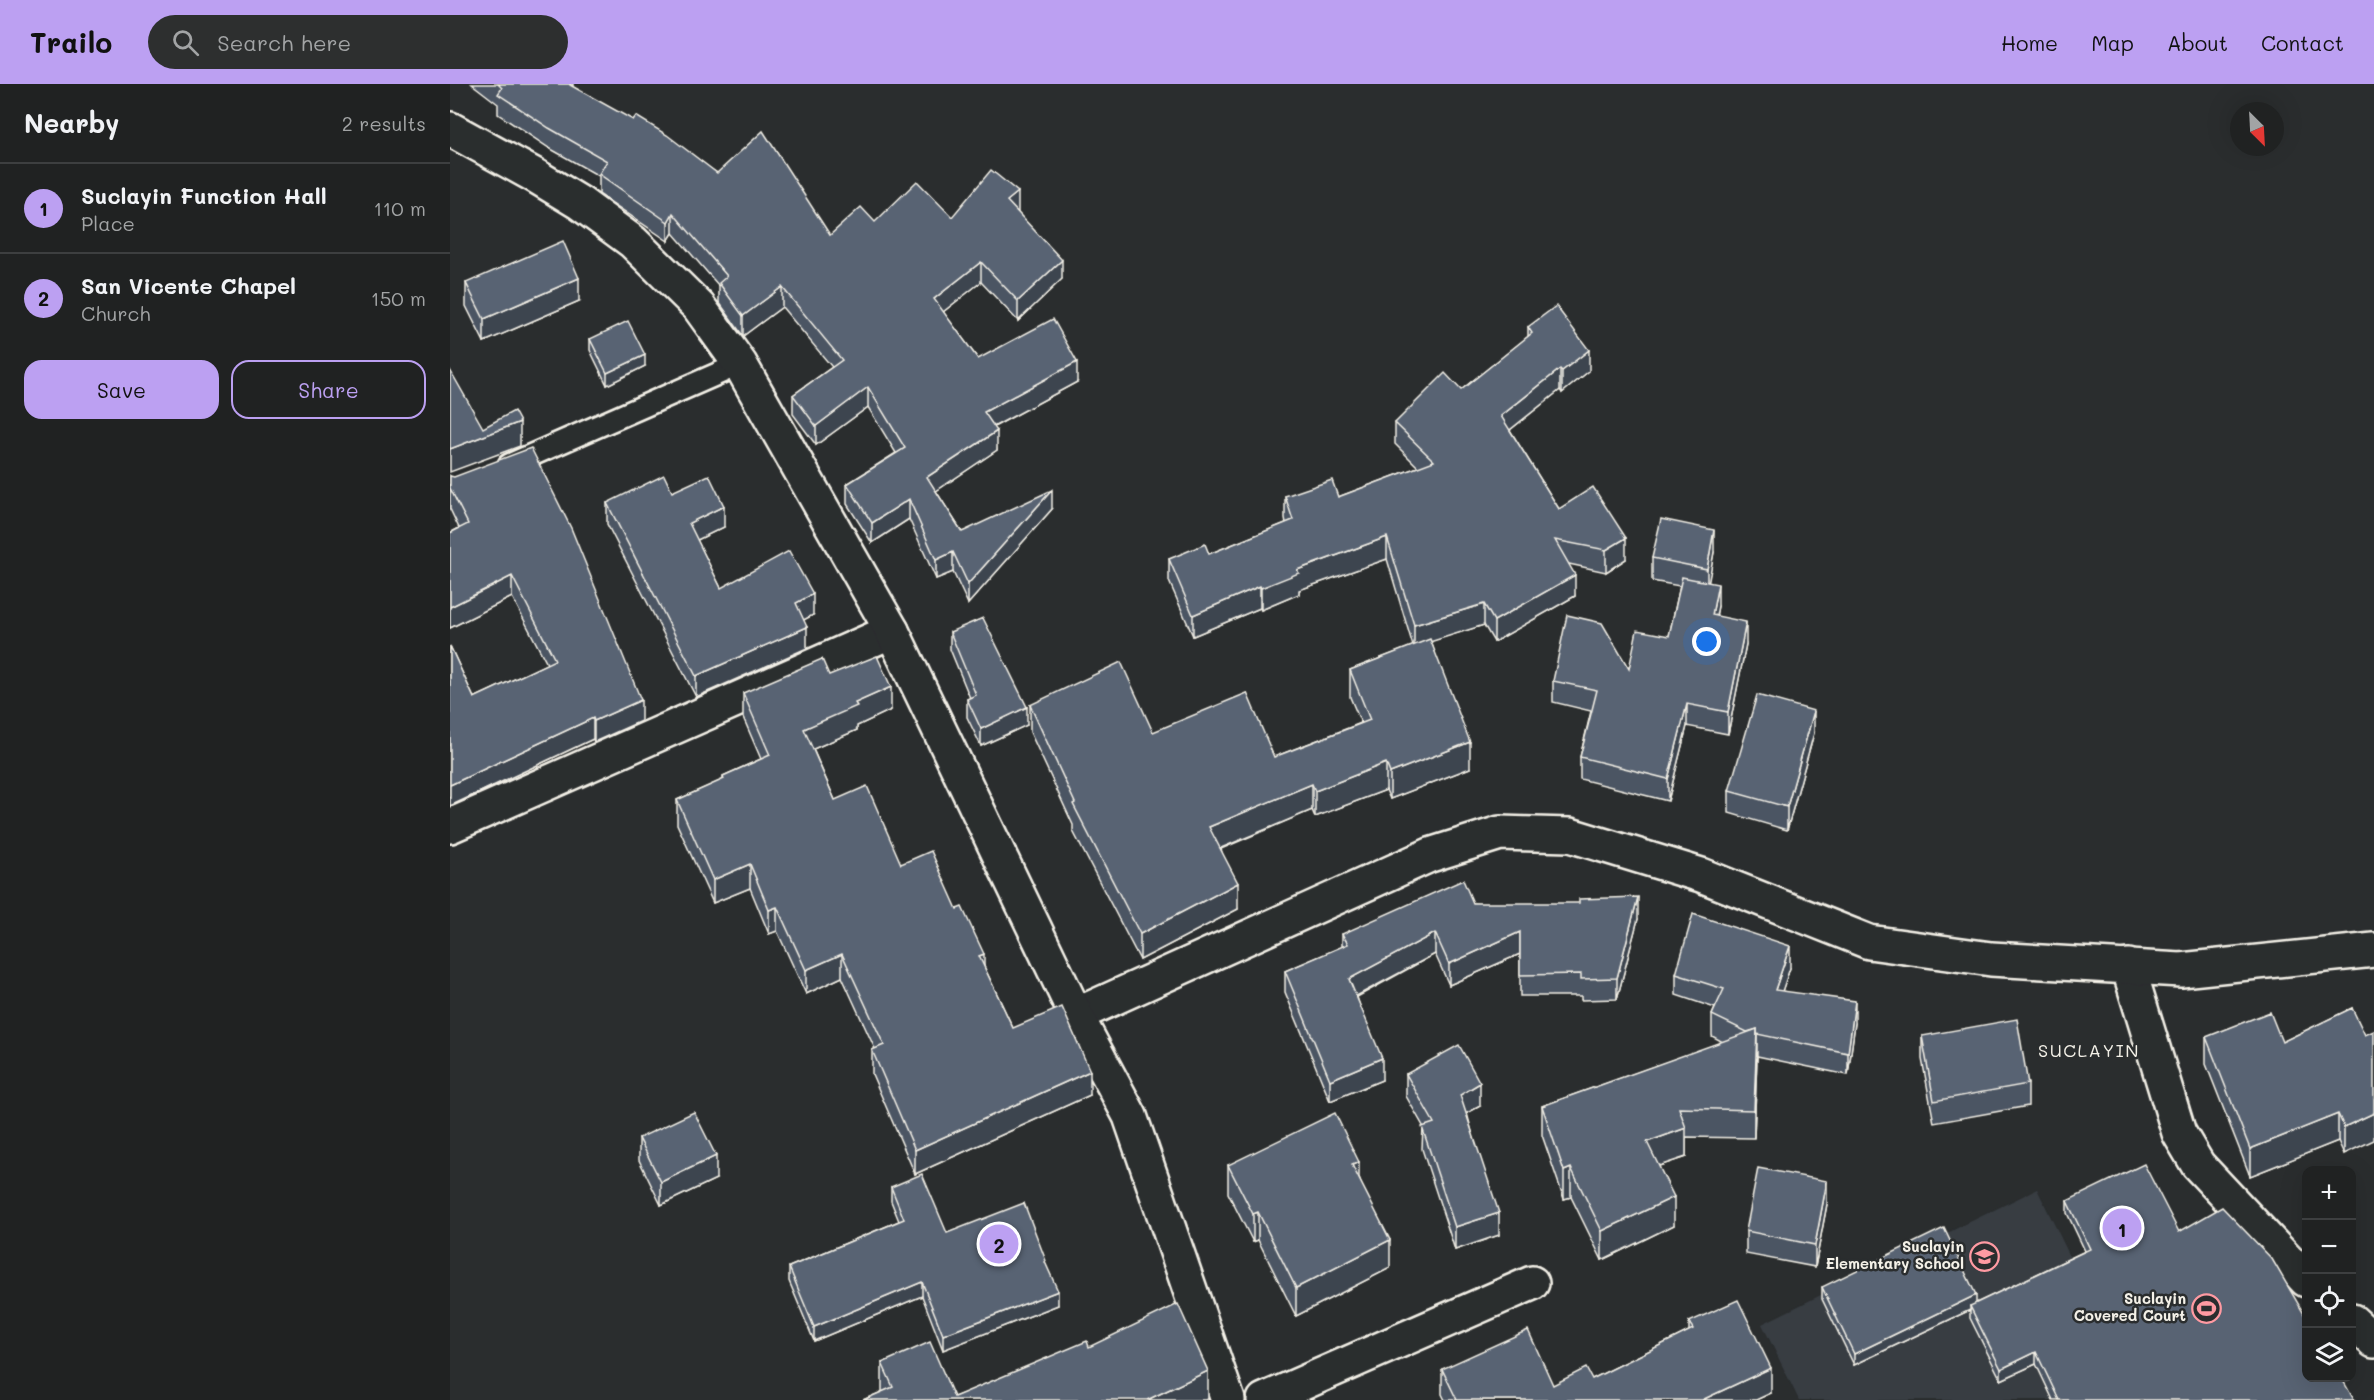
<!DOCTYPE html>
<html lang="en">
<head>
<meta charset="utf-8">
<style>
	body { margin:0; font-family:Mali,sans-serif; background:#2d2f2f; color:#f1f3f6 }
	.controls { position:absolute; right:18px; bottom:18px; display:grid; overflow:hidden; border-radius:12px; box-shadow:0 6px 24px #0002 }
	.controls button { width:54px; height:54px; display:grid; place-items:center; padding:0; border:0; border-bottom:2px solid #3d3f40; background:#202222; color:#f1f3f6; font:30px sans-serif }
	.compass { position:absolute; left:1780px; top:18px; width:54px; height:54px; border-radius:50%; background:#202222; box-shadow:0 6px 24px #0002; rotate:156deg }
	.you { position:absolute; left:1257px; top:558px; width:21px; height:21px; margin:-15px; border:4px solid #fff; border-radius:50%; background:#1a73e8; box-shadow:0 0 0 9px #1a73e833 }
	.badge { display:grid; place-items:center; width:39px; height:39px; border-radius:50%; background:#bca0f2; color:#111; font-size:20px; font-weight:700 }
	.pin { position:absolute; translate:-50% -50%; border:3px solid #fff; box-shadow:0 2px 6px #0006 }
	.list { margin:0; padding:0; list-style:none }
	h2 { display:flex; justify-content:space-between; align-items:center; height:78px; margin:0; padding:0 24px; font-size:26px }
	h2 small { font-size:20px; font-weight:400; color:#a2a4a5 }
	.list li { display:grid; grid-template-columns:39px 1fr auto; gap:18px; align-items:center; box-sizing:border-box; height:90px; padding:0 24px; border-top:2px solid #3d3f40 }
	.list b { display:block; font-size:22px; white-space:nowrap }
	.list p { margin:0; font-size:20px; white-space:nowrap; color:#a2a4a5 }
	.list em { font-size:20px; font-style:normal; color:#a2a4a5 }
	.actions { display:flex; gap:12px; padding:18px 24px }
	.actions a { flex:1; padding:14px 0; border:2px solid #bca0f2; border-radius:18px; text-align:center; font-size:21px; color:#bca0f2 }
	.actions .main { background:#bca0f2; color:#111 }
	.icon { flex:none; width:33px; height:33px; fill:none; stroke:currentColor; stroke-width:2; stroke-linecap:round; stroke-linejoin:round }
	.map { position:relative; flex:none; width:1924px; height:1316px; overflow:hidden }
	header { display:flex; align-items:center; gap:36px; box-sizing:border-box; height:84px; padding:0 30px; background:#bca0f2; color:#111 }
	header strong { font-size:28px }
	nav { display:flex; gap:33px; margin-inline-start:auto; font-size:21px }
	.search { width:420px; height:54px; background:#2d2f2f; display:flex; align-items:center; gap:15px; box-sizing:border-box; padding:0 21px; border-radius:33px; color:#a2a4a5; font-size:22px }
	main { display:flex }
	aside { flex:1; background:#202222 }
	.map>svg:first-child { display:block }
</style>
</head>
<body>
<header>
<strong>Trailo</strong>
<div class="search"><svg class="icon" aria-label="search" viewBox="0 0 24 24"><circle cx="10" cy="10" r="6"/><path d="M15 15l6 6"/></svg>Search here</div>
<nav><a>Home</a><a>Map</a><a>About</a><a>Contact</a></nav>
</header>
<main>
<aside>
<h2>Nearby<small>2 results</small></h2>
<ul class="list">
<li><span class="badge">1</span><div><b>Suclayin Function Hall</b><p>Place</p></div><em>110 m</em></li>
<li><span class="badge">2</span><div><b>San Vicente Chapel</b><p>Church</p></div><em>150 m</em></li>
</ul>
<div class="actions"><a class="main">Save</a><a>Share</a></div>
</aside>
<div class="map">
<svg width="1924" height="1316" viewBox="0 0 1924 1316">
	<rect width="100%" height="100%" fill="#2a2d2e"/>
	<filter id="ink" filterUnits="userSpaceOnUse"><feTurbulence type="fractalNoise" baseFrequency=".0167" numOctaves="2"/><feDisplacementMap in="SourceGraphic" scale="12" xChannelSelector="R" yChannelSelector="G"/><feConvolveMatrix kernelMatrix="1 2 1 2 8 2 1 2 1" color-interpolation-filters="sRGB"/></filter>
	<g filter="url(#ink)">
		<polygon fill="#383d43" points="1587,1105 1690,1316 1349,1316 1312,1240"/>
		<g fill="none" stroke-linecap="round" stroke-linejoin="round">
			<defs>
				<polyline id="service" points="59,381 290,280"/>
				<g id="minor">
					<polyline points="0,742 442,547"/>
					<polyline points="1678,882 1729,1049 1748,1081 1856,1196"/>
					<polyline points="626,931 980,771 1050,749 1120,751 1251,791 1419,858 1541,875 1731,886 1924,866"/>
					<polyline points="1902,1237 1924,1257"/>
					<polyline points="814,1316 1082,1199"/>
				</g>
				<polyline id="tertiary" points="0,45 84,91 130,119 183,158 249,223 290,280 442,547 626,931 680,1032 778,1316"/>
			</defs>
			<use href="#service" stroke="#f4f1e8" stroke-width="26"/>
			<use href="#minor" stroke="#f4f1e8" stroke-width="38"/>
			<use href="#tertiary" stroke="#f4f1e8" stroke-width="38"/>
			<use href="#service" stroke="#2a2d2e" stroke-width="21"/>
			<use href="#minor" stroke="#2a2d2e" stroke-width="33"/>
			<use href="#tertiary" stroke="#2a2d2e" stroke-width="33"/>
		</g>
		<g fill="#4c5563" stroke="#f4f1e8" stroke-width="1.5">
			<polygon points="22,0 123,0 123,3 267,89 380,151 425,138 568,128 567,128 612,195 568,237 531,198 493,228 528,275 627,298 544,343 547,366 486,407 512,448 602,425 518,520 503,488 486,495 459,435 422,459 397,420 397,400 446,369 418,323 366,361 343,330 343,311 382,283 332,223 293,252 269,218 269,202 223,149 218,157 149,110 149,92 99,64 48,30 48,20"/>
			<polygon points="16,199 129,217 34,258 16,222"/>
			<polygon points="1078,243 1139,287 1112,309 1110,306 1060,346 1109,425 1176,475 1156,488 1119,480 1125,512 1044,558 1034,541 981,557 1020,684 940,715 936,706 865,733 862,726 771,765 788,825 690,876 623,747 623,741 580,648 580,621 703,648 824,673 911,639 900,613 900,586 963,562 937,475 849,506 849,510 811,526 810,524 743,552 719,497 719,475 759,470 836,439 835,434 835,412 888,413 968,383 945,360 945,339 1011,306 1078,253"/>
			<polygon points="140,255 195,282 157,301 140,266"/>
			<polygon points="0,392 191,637 144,658 143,655 0,722 0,562 24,614 97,580 62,513 0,544 0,449 9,444 0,425"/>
			<polygon points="222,408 274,443 247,456 271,504 363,531 353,536 357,564 246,613 157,440 157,419"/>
			<polygon points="1264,468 1258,498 1268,522 1266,532 1296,560 1278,650 1237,642 1218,717 1130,695 1130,673 1141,627 1103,618 1103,597 1179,585 1219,552 1230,502 1202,497 1202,474"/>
			<polygon points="500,548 577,641 531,662 517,633 517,615 520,614 500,565"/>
			<polygon points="379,591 441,626 407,642 407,646 363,665 385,716 451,780 507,825 563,944 640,1011 465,1090 422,990 422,966 425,965 392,893 356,910 327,847 319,850 300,804 263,819 227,740 227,716 273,696 273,692 311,675 293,633 293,609"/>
			<polygon points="1364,649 1337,746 1279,729 1279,707"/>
			<polygon points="1023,819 1188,835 1167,915 1131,916 1131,912 1070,912 1070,870 999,901 985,870 907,913 932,996 880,1017 835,908 835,887 892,863 892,850"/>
			<polygon points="1340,884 1332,907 1405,939 1398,991 1307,972 1304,1054 1236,1053 1236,1073 1209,1082 1224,1141 1152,1176 1121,1113 1114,1115 1092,1051 1092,1022 1273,958 1262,952 1262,931 1265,924 1226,911 1226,890"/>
			<polygon points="1902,924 1894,1070 1888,1057 1800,1092 1756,980 1756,953 1832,958"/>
			<polygon points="1472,952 1578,1000 1578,1022 1484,1039 1472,975"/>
			<polygon points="956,990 1030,1022 1017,1029 1049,1151 1005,1166 972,1065 973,1042 956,1012"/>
			<polygon points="189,1054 266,1095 211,1121 189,1076"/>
			<polygon points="778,1081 909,1094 940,1184 846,1232 808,1156 803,1158 778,1109"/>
			<polygon points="441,1103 497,1149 596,1181 608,1221 493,1266 472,1212 364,1257 339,1197 339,1183 449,1137 441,1117"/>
			<polygon points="1617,1117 1729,1148 1904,1316 1603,1316 1586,1280 1551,1296 1520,1234 1520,1226 1404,1281 1372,1215 1372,1203 1526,1219 1635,1167 1617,1129"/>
			<polygon points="1377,1120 1365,1183 1296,1170 1296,1147"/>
			<polygon points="1239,1238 1321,1309 1306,1316 995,1316 992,1310 992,1285 1103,1301 1142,1295 1239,1247"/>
			<polygon points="639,1263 758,1315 413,1316 432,1308 432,1279 504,1313"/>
		</g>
		<g fill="#3e4550" stroke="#f4f1e8" stroke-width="1.5">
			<polygon points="568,108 568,128 557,137 557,117"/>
			<polygon points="223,129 223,149 218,157 218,138"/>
			<polygon points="612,176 612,195 568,237 568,217"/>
			<polygon points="531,178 531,198 484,235 484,215"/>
			<polygon points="129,194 129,217 34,258 34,235"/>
			<polygon points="332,203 332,223 293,252 293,232"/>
			<polygon points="1139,266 1139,287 1112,309 1112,287"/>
			<polygon points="195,271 195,282 157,301 157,289"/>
			<polygon points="627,278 627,298 534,348 534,328"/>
			<polygon points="1110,285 1110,306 1051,353 1051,332"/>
			<polygon points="418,303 418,323 366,361 366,342"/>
			<polygon points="70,338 70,362 0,388 0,365"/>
			<polygon points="547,347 547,366 477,413 477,393"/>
			<polygon points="602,406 602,425 518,520 518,500"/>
			<polygon points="459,415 459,435 422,459 422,439"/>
			<polygon points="274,422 274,443 239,460 239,439"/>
			<polygon points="1264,446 1264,468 1257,507 1257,485"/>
			<polygon points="937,453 937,475 849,506 849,510 811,526 811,504 847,486"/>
			<polygon points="1176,454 1176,475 1156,488 1156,466"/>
			<polygon points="503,468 503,488 486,495 486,476"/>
			<polygon points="1125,491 1125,512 1044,558 1044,537"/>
			<polygon points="62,492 62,513 0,544 0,523"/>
			<polygon points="1268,500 1268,522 1262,553 1262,531"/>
			<polygon points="810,502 810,524 743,552 743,531"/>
			<polygon points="363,510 363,531 346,540 346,519"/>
			<polygon points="1034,520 1034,541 964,563 964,541"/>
			<polygon points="1296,538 1296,560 1278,650 1278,628"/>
			<polygon points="357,543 357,564 246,613 246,592"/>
			<polygon points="441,603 441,626 407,642 407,646 354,669 354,645 405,619"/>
			<polygon points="191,616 191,637 144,658 144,637"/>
			<polygon points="1237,620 1237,642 1218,717 1218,695"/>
			<polygon points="577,623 577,641 531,662 531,645"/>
			<polygon points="1364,627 1364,649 1337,746 1337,723"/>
			<polygon points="143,634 143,655 0,722 0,701"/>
			<polygon points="1020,658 1020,684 940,715 940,689"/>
			<polygon points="936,679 936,706 865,733 865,707"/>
			<polygon points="862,700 862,726 759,769 759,743"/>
			<polygon points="300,780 300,804 263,819 263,796"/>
			<polygon points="788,799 788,825 690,876 690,850"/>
			<polygon points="1188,813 1188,835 1167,915 1167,894"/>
			<polygon points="327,823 327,847 319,850 319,826"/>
			<polygon points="1070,848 1070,870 999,901 999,880"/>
			<polygon points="985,849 985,870 899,916 899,895"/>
			<polygon points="1340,862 1340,884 1325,928 1325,906"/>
			<polygon points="392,870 392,893 356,910 356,886"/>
			<polygon points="534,870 534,894 529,872"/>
			<polygon points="1405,917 1405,939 1398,991 1398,969"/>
			<polygon points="1307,945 1307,974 1304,1054 1304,1026"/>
			<polygon points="932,974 932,996 880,1017 880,996"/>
			<polygon points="640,987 640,1011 465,1090 465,1066"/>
			<polygon points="1030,999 1030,1022 1010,1033 1010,1011"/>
			<polygon points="1924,1029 1924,1056 1894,1070 1894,1043"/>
			<polygon points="1888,1030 1888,1057 1800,1092 1800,1065"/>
			<polygon points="1236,1044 1236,1073 1197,1086 1197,1058"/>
			<polygon points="266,1072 266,1095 211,1121 211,1098"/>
			<polygon points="909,1078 909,1106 902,1081"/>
			<polygon points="1121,1084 1121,1113 1114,1115 1114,1087"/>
			<polygon points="1377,1097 1377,1120 1365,1183 1365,1161"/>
			<polygon points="1224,1113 1224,1141 1152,1176 1152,1147"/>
			<polygon points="808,1128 808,1156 803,1158 803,1130"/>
			<polygon points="1049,1129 1049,1151 1005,1166 1005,1143"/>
			<polygon points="940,1156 940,1184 846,1232 846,1204"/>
			<polygon points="472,1198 472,1212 364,1257 364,1243"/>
			<polygon points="608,1207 608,1221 493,1266 493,1251"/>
			<polygon points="1526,1211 1526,1223 1520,1222 1520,1226 1404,1281 1404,1270"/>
			<polygon points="1586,1268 1586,1280 1551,1296 1551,1285"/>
			<polygon points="1321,1284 1321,1309 1306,1316 1252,1316"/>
			<polygon points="758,1287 758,1315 756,1316 697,1316"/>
		</g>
		<g fill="#586373" stroke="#f4f1e8" stroke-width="1.5">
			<polygon points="48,0 120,0 120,1 183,36 186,32 217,51 267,89 313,47 380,151 411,123 425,138 467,97 502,133 541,86 568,108 557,117 612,176 568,217 531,178 484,215 528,275 603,235 627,278 534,328 547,347 477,393 512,448 602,406 518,500 503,468 486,476 459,415 422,439 397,400 455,364 418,303 366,342 343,311 392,276 332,203 293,232 269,199 277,192 223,129 218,138 149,90 157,77 99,44 48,10 52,4"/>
			<polygon points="113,157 129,194 34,235 16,199"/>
			<polygon points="1106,222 1139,266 1112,287 1110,285 1051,332 1109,425 1143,403 1176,454 1156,466 1105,456 1125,491 1044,537 1034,520 964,541 937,453 847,486 849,489 811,504 810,502 743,531 719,475 755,460 759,470 843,436 835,412 882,396 888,413 984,377 945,339 995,289 1011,306 1082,249 1078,243"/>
			<polygon points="178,237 195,271 157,289 140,255"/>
			<polygon points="0,286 33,344 64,327 70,338 0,365"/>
			<polygon points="81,364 121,444 191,616 144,637 143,634 0,701 0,562 24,614 105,576 62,492 0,523 0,449 18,440 0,404 0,392 4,393"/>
			<polygon points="214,391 222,408 259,391 274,422 239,439 271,504 339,467 363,510 346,519 357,543 246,592 157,419"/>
			<polygon points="1211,435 1264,446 1257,485 1202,474"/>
			<polygon points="1232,493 1268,500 1262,531 1296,538 1278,628 1237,620 1218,695 1130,673 1147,606 1103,597 1117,531 1152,539 1179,585 1187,546 1219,552"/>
			<polygon points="533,534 577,623 531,645 517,615 526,611 500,548"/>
			<polygon points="980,555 1020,658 940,689 936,679 865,707 862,700 759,743 788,799 690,850 623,720 625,719 580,621 671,578 703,648 797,609 824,673 920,636 900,586"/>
			<polygon points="427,572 441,603 405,619 407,622 354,645 385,716 417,702 451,780 481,767 507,825 512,823 534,870 529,872 563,944 612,923 640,987 465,1066 422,966 434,961 392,870 356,886 327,823 319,826 300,780 263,796 227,716 274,695 273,692 320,671 293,609 372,575 379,591"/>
			<polygon points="1307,611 1364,627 1337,723 1279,707"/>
			<polygon points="1013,796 1023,819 1129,819 1129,815 1188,813 1167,894 1131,895 1131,890 1070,891 1070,848 999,880 985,849 899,895 932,974 880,996 835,887 898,860 892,850"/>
			<polygon points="1243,830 1340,862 1325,906 1405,917 1398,969 1307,950 1307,945 1297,948 1262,931 1274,905 1226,890"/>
			<polygon points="1902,924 1915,951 1924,947 1924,1029 1894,1043 1888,1030 1800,1065 1756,953 1820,928 1832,958"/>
			<polygon points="1567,935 1578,1000 1484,1017 1472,952"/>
			<polygon points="1307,945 1304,1026 1229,1024 1236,1044 1197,1058 1224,1113 1152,1147 1121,1084 1114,1087 1092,1022"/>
			<polygon points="1009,961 1030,999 1010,1011 1049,1129 1005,1143 972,1043 984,1039 956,990"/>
			<polygon points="244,1028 266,1072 211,1098 189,1054"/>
			<polygon points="885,1029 909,1078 902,1081 940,1156 846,1204 808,1128 803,1130 778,1081"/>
			<polygon points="1694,1080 1729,1148 1772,1123 1822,1175 1857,1235 1857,1293 1891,1293 1904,1316 1609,1316 1586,1268 1551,1285 1520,1222 1640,1165 1617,1117"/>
			<polygon points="1308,1084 1377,1097 1365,1161 1296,1147"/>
			<polygon points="472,1090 497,1149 574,1119 596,1177 595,1178 608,1207 493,1251 472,1198 364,1243 339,1183 454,1135 441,1103"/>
			<polygon points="1494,1144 1526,1211 1404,1270 1372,1203"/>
			<polygon points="1288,1216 1321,1284 1252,1316 1007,1316 992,1285 1078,1246 1103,1301 1136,1284 1142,1295 1243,1245 1239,1238"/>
			<polygon points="728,1220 758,1287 697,1316 413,1316 443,1303 432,1279 480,1258 504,1313 637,1257 639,1263"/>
		</g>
	</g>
	<defs>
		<symbol id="school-ring" viewBox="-11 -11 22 22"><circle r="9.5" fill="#2a2d2e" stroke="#ff9aa2" stroke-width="1.5"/><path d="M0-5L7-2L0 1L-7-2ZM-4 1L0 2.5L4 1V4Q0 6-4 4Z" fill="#ff9aa2"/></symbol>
		<symbol id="stadium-ring" viewBox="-11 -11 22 22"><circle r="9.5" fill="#2a2d2e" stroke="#ff9aa2" stroke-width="1.5"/><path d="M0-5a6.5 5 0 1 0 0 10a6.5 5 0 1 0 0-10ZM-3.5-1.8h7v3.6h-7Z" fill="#ff9aa2"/></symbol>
	</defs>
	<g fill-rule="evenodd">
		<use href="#school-ring" x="1518" y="1156" width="33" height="33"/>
		<use href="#stadium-ring" x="1740" y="1208" width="33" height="33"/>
	</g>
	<g text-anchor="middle" stroke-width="5" stroke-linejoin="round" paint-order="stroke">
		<g font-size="15" font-weight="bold" fill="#f4f1e8" stroke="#2a2d2e" text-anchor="end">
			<text x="1514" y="1168">Suclayin<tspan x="1514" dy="17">Elementary School</tspan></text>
			<text x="1736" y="1220">Suclayin<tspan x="1736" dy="17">Covered Court</tspan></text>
		</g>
		<g font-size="18" letter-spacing="1.5" fill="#f4f1e8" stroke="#2a2d2e">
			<text x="1639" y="973">SUCLAYIN</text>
		</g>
	</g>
</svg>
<div class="controls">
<button>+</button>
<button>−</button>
<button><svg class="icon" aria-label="locate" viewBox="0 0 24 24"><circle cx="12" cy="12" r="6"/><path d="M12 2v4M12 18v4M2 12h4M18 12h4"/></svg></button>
<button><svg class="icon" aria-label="layers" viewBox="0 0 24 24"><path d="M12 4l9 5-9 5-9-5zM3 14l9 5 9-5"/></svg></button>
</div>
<svg class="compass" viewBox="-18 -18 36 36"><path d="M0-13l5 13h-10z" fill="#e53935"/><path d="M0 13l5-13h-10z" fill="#a2a4a5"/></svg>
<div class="you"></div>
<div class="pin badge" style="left:1672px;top:1144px">1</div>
<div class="pin badge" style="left:549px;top:1160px">2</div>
</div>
</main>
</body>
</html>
